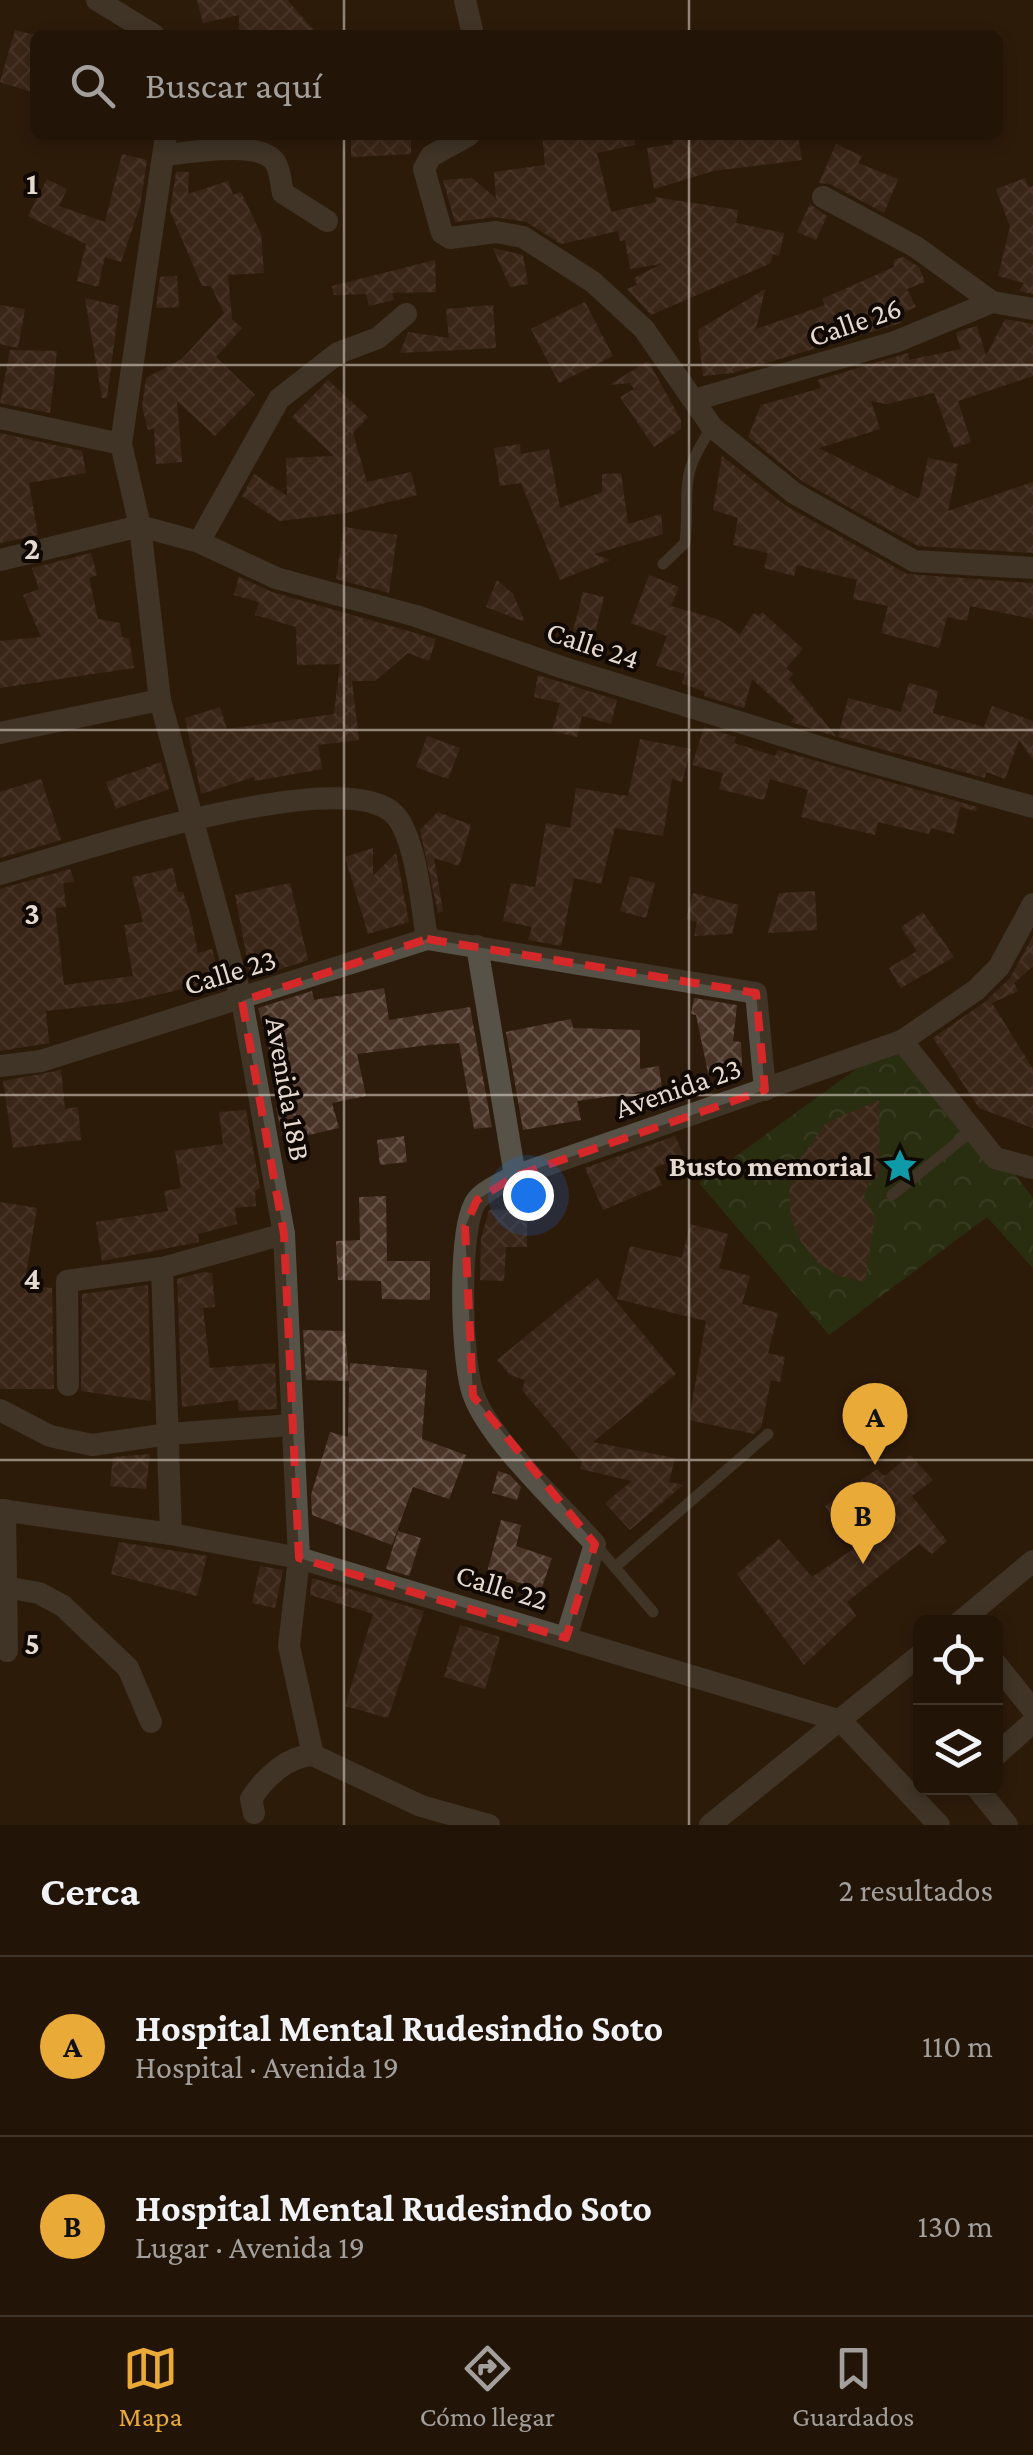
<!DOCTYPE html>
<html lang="es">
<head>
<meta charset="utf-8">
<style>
	body { margin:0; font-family:"Crimson Pro",serif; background:#2a1e12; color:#f1f3f6 }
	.controls { position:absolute; right:30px; bottom:30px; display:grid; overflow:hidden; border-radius:15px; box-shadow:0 5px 15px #0003 }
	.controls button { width:90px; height:90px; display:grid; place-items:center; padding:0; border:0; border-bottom:2px solid #3f3429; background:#221508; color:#f1f3f6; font:50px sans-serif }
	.you { position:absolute; left:528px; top:1195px; width:35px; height:35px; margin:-25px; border:8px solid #fff; border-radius:50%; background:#1a73e8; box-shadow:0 0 0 15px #1a73e833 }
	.badge { display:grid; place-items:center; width:65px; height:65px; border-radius:50%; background:#eaaa38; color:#111; font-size:32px; font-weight:700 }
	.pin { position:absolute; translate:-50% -82px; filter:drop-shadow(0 2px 5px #0008) }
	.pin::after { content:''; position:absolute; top:52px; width:35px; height:30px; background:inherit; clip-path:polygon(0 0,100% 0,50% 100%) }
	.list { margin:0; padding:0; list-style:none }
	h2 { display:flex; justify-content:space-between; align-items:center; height:130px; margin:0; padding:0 40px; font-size:42px }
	h2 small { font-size:32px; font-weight:400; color:#a29f9c }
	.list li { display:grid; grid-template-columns:65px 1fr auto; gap:30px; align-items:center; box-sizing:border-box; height:180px; padding:0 40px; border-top:2px solid #3f3429 }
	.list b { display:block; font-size:38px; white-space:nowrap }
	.list p { margin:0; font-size:32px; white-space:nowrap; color:#a29f9c }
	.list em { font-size:32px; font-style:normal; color:#a29f9c }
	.icon { flex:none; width:55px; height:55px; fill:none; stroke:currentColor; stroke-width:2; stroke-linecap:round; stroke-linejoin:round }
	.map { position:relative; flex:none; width:1033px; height:1825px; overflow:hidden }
	.search { position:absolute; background:#221508; box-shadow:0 5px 15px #0003; left:30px; right:30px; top:30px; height:110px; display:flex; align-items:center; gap:25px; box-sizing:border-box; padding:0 35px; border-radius:15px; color:#a29f9c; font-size:38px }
	.sheet { height:490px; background:#221508 }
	nav { display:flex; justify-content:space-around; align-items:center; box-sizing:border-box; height:140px; border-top:2px solid #3f3429; background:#221508; font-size:28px; color:#a29f9c }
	nav a { display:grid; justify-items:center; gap:5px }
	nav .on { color:#eaaa38 }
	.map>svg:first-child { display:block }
</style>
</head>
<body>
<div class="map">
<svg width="1033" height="1825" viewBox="0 0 1033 1825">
	<defs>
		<pattern id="forest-crowns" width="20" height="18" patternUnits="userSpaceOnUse" patternTransform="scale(2.5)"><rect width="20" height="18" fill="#234616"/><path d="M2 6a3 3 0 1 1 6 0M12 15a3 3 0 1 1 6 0" fill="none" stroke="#436037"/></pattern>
		<pattern id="building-cross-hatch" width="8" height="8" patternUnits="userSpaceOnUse" patternTransform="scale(2.5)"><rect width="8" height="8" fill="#4a3327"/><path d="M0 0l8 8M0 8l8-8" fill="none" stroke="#645045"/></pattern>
	</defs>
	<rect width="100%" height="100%" fill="#2d1c0b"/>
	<polygon fill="url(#forest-crowns)" points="906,1033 1033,1198 1033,1268 987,1217 829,1335 699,1183"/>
	<g fill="url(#building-cross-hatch)">
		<polygon points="197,0 287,0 318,35 239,35 239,15 203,23"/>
		<polygon points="15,30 35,35 35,93 0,82"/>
		<polygon points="351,135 411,135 411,154 351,157"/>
		<polygon points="542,135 634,135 635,145 597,153 611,212 656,202 655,197 738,210 736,223 784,233 779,256 773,254 771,263 651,315 627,289 637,285 634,278 661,264 630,269 625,240 620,241 618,231 561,244 526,222 495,217 455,222 443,180 472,178 496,198 494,172 545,165"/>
		<polygon points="671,135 798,135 802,160 713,171 654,189 647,148 673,144"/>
		<polygon points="836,144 862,156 858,163 898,179 884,213 830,184 819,183"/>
		<polygon points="122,154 147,160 140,206 121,262 105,257 98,287 77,281 86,244 28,216 47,179 67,189 59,206 105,222"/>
		<polygon points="176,172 189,172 188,194 228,181 233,195 241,192 261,234 264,273 228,275 232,319 242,328 216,357 255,395 215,436 177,401 182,462 156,464 154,428 148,430 142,407 146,378 182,359 224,313 211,286 202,286 170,211"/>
		<polygon points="1025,178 1028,187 1033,186 1033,294 1019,291 1024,283 998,276 1010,227 996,189"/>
		<polygon points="810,204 827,216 816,240 797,232"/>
		<polygon points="493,248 523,255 528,284 510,287"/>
		<polygon points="903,257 919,267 925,282 907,289 916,307 899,314 901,323 733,373 703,376 698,330 765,289 756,329 825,305 822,299 894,267 894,260"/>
		<polygon points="435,260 436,292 392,293 394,300 369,306 366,294 334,295 332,286"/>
		<polygon points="177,276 179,307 156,308 160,277"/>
		<polygon points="85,298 119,306 107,398 102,398"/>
		<polygon points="585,302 613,356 559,383 531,329"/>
		<polygon points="0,305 25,309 18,348 0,344"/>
		<polygon points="493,305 496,348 400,353 408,332 449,338 446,309"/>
		<polygon points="1005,319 1033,324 1033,376 958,401 971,442 954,448 934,393 886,404 871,401 880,429 819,448 919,499 928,458 958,464 948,511 1033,482 1033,553 918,546 802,481 748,437 761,405 821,388 818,380 908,353 909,360 961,349 956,333 960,331 977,326 986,356"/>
		<polygon points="10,350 57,351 50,413 0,403"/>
		<polygon points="648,361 681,420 681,429 654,447 620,397 634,389 630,383 609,385"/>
		<polygon points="328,380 368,417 353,433 367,482 411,472 417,495 346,513 280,521 242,496 254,474 287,496 286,458 334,456 292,417"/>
		<polygon points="0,433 82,451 86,473 29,483 38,535 0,543"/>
		<polygon points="520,444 521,454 549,449 560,508 602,492 602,474 621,473 628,524 661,514 663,534 594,554 610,560 560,580 521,483 500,486 494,448"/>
		<polygon points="722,456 786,506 907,574 1033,583 1033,619 970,606 967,621 947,617 939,648 881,633 888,606 853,599 857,580 797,565 794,576 764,568 768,553 733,545 738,518 713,510"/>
		<polygon points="344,527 397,535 389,593 336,579"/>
		<polygon points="91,553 97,575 89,578 98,619 120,623 122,637 129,639 134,668 0,688 0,641 41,637 23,595 39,589 32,568"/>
		<polygon points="649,575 679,587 671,606 717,619 740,634 754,613 759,616 762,612 803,649 786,668 793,674 789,679 837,737 791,722 794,717 752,679 744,708 704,696 705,692 682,683 685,674 656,666 667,636 631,623"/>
		<polygon points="239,577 272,592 436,639 429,661 408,653 375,681 352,681 359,740 318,745 322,769 255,781 254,777 201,794 185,718 220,707 227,729 334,714 340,664 297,665 296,627 255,615 259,602 234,595"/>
		<polygon points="497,580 513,594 525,622 486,607"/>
		<polygon points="583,592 604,597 591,648 570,643"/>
		<polygon points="538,675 617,700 611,724 582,716 577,737 552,731 560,703 534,697"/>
		<polygon points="909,683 938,691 933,713 984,727 992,706 1033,721 1033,760 1019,740 1005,779 986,772 985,778 838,737 848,698 901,712"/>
		<polygon points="704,727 736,737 734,743 775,756 778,750 977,807 976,811 960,807 954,834 931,828 929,834 878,822 875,835 801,817 808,790 770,779 764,800 719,789 723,773 692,765"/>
		<polygon points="427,736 460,748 448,779 416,767"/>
		<polygon points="640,739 691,749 682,782 672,779 663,836 615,828 601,884 574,878 561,946 528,940 532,927 503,921 511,883 535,887 546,823 570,828 576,788 628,796"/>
		<polygon points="161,762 169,789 116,809 106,782"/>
		<polygon points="41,779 61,840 0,858 0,792"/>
		<polygon points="438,812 471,825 459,866 434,858 443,911 438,913 420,830"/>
		<polygon points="373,848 373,876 396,853 409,922 368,934 345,857"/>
		<polygon points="173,868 178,892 183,892 190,913 198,953 212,949 223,988 202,994 200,985 126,1002 46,1011 49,1043 0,1051 0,889 70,869 75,882 63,883 66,907 55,908 64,985 133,976 124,925 143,922 132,877"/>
		<polygon points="630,876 655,883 646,918 620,911"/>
		<polygon points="290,883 308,960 251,979 235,895"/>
		<polygon points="815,891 817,930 768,933 779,893"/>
		<polygon points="693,893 739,905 732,934 694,936 697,922 686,919"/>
		<polygon points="923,912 954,957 901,988 889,968 917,951 901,927"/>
		<polygon points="1033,936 1033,966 1014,983 1018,991 992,1003 1033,1069 1033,1128 979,1108 933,1038 985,1002 1010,978"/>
		<polygon points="384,988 389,1020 470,1007 492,1127 474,1129 459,1043 429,1045 357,1054 366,1096 332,1103 339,1128 283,1141 276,1107 285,1107 258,1008 312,991 314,1000"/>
		<polygon points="694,998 737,1005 733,1041 741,1042 742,1066 708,1073 696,1015 691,1014"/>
		<polygon points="571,1019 573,1028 640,1030 640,1069 659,1066 662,1089 577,1101 581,1120 523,1130 506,1032"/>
		<polygon points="61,1070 65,1109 78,1107 81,1140 13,1148 3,1081"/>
		<polygon points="879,1100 880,1175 869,1184 864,1196 875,1217 865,1282 839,1276 817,1262 801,1242 791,1218 789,1192 795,1166 826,1123"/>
		<polygon points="246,1110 260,1188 255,1191 256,1206 235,1208 237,1224 198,1234 199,1242 102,1261 96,1222 168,1211 164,1191 181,1188 175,1151 223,1144 219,1112"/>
		<polygon points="404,1136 407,1162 380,1165 377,1140"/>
		<polygon points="675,1136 684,1156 654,1168 662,1185 603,1210 585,1168"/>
		<polygon points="386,1196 387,1261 430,1261 430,1300 382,1299 381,1281 338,1280 336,1241 360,1240 359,1197"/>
		<polygon points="0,1202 37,1208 24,1286 52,1288 54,1389 0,1389"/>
		<polygon points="527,1209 527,1247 506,1247 504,1281 480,1280 481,1239 489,1210"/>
		<polygon points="690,1224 728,1234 719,1268 750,1276 742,1304 778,1313 768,1353 785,1357 780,1382 771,1380 761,1428 754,1434 689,1420 706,1321 617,1299 630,1246 682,1258"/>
		<polygon points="203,1272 212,1273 215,1307 203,1308 210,1368 275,1363 277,1409 239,1411 238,1400 182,1407 177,1279"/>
		<polygon points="597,1278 676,1374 593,1442 675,1458 669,1482 683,1485 630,1530 605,1503 632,1481 580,1469 582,1462 522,1390 525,1380 510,1375 497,1360"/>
		<polygon points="148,1285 151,1401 81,1391 82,1294"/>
		<polygon points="303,1330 345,1331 349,1378 350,1363 427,1370 422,1439 466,1455 449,1499 413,1487 392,1545 312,1515 311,1495 330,1432 348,1437 349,1381 306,1380"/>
		<polygon points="150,1454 146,1489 110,1486 113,1457"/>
		<polygon points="910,1455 933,1480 912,1496 947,1541 932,1554 919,1544 847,1602 856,1616 804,1665 737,1574 779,1539 812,1577 855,1548 825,1506 877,1469 885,1476"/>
		<polygon points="498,1471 510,1475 521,1487 517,1500 492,1493"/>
		<polygon points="501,1520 521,1525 516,1546 552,1558 541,1590 487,1572"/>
		<polygon points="398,1531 421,1538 409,1576 386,1569"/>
		<polygon points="119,1542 207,1556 197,1596 111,1574"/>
		<polygon points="260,1566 283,1570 275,1608 252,1603"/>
		<polygon points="312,1578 424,1611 388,1718 345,1706 373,1614 310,1595"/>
		<polygon points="460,1625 500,1637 485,1689 444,1677"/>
	</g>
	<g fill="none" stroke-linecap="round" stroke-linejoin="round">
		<g stroke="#565247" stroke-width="11">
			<path d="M663,564L685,543C691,485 676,482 712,427"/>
			<polyline points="892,1195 972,1131"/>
			<polyline points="595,1544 653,1612"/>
			<polyline points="615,1567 768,1434"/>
		</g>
		<g stroke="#565247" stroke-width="22">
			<polyline points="97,0 154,35"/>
			<polyline points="465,0 473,35"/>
			<polyline points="166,135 121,444 140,526 160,700 242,1001 284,1234 299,1558 289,1646 313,1755"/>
			<polyline points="469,135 431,156 424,169 442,233 450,238 496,232 523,237 593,282 644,329 712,427 794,493 914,561 1033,568"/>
			<path d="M164,155C189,153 259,139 275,162C280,169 281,184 283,193L327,221"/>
			<polyline points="823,197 916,247 992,302"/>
			<polyline points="694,400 895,342 992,302 1033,309"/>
			<polyline points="0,418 121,444"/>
			<polyline points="199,542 279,399 338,353 378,338 406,314"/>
			<polyline points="0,560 140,526 199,542 276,578 416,616 561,667 842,754 1033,807"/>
			<polyline points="0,733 160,700"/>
			<path d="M0,874C70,854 342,762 394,814C416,836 422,908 427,939"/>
			<polyline points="477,946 515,1176"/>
			<polyline points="902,1041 995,1158 1033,1168"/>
			<polyline points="0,1066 41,1061 427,939 756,993 765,1090"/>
			<polyline points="162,1268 171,1534"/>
			<polyline points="68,1385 67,1281 162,1268 284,1234"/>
			<polyline points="0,1410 50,1436 92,1445 169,1434 292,1425"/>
			<polyline points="0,1510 171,1534 299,1558 841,1721 939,1825"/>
			<polyline points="5,1510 7,1651"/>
			<polyline points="5,1587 39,1593 63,1606 128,1668 151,1722"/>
			<polyline points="960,1622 1033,1561"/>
			<path d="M566,1638L595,1544C561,1506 491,1441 474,1396C461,1366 457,1225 477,1200C485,1190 504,1182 515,1176L902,1041L976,990L999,967L1033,904"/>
			<polyline points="996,1664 1033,1710"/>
			<polyline points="996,1755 1033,1722"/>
			<polyline points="977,1788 1007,1825"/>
			<path d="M254,1813L251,1799C265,1777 288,1756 313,1755L421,1806L489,1825"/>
			<polyline points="710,1825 920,1655"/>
		</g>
	</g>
	<path d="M0 0H1033V1825H0ZM427,939L756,993L765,1090L515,1176L477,1200L465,1227L473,1396L595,1544L566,1638L299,1558L284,1234L242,1001Z" fill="#2d1c0b" fill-opacity=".55" fill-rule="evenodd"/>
	<path fill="none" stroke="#d62828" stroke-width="8" stroke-dasharray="20 12" stroke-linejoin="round" d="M427,939L756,993L765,1090L515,1176L477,1200L465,1227L473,1396L595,1544L566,1638L299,1558L284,1234L242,1001Z"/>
	<path fill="none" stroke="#e6dad0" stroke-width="2.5" stroke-opacity="0.55" d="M344,0V35M689,0V35M344,135V1825M689,135V1825M0,365H1033M0,730H1033M0,1095H1033M0,1460H1033"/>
	<defs>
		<symbol id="sight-bare" viewBox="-9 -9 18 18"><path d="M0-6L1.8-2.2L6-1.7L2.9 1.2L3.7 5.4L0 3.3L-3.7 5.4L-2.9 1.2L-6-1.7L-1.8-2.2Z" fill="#0f9aa8" stroke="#100803" stroke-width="2.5" paint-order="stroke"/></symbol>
	</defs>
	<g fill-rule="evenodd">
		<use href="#sight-bare" x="875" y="1141" width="50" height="50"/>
	</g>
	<g text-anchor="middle" stroke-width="8" stroke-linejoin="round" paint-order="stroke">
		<g font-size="30" fill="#e6dad0" stroke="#100803">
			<text transform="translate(855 322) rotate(-19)" y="10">Calle 26</text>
			<text transform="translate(593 645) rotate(18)" y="10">Calle 24</text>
			<text transform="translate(230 972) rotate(-17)" y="10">Calle 23</text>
			<text transform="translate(678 1088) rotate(-19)" y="10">Avenida 23</text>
			<text transform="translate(288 1089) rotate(80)" y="10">Avenida 18B</text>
			<text transform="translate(502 1587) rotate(17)" y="10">Calle 22</text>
		</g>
		<g font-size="30" font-weight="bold" fill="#e6dad0" stroke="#100803" text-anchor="end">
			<text x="872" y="1176">Busto memorial</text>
		</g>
	</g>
	<g font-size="32" text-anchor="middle" font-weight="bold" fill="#e6dad0" stroke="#100803" stroke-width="8" stroke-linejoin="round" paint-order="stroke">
		<text x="32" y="194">1</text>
		<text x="32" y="559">2</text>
		<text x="32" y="924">3</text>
		<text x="32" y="1289">4</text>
		<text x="32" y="1654">5</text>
	</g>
</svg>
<div class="controls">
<button><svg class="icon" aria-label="locate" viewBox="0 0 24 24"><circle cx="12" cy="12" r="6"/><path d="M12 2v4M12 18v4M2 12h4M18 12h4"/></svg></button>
<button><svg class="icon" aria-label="layers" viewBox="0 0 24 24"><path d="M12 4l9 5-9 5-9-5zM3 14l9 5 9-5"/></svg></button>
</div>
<div class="you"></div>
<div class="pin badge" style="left:875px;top:1465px">A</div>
<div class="pin badge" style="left:863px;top:1564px">B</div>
<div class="search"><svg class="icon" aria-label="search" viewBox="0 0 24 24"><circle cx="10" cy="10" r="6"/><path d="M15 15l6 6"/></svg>Buscar aquí</div>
</div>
<section class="sheet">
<h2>Cerca<small>2 resultados</small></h2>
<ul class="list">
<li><span class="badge">A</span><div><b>Hospital Mental Rudesindio Soto</b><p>Hospital · Avenida 19</p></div><em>110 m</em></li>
<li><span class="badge">B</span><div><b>Hospital Mental Rudesindo Soto</b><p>Lugar · Avenida 19</p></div><em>130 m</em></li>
</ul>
</section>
<nav>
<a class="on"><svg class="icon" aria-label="map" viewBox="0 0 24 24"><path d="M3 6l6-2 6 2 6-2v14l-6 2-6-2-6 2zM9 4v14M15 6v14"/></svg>Mapa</a>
<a><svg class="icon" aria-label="directions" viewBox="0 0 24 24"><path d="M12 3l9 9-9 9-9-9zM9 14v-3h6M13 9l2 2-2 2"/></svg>Cómo llegar</a>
<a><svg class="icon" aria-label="saved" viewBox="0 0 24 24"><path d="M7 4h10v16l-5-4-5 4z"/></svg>Guardados</a>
</nav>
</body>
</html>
